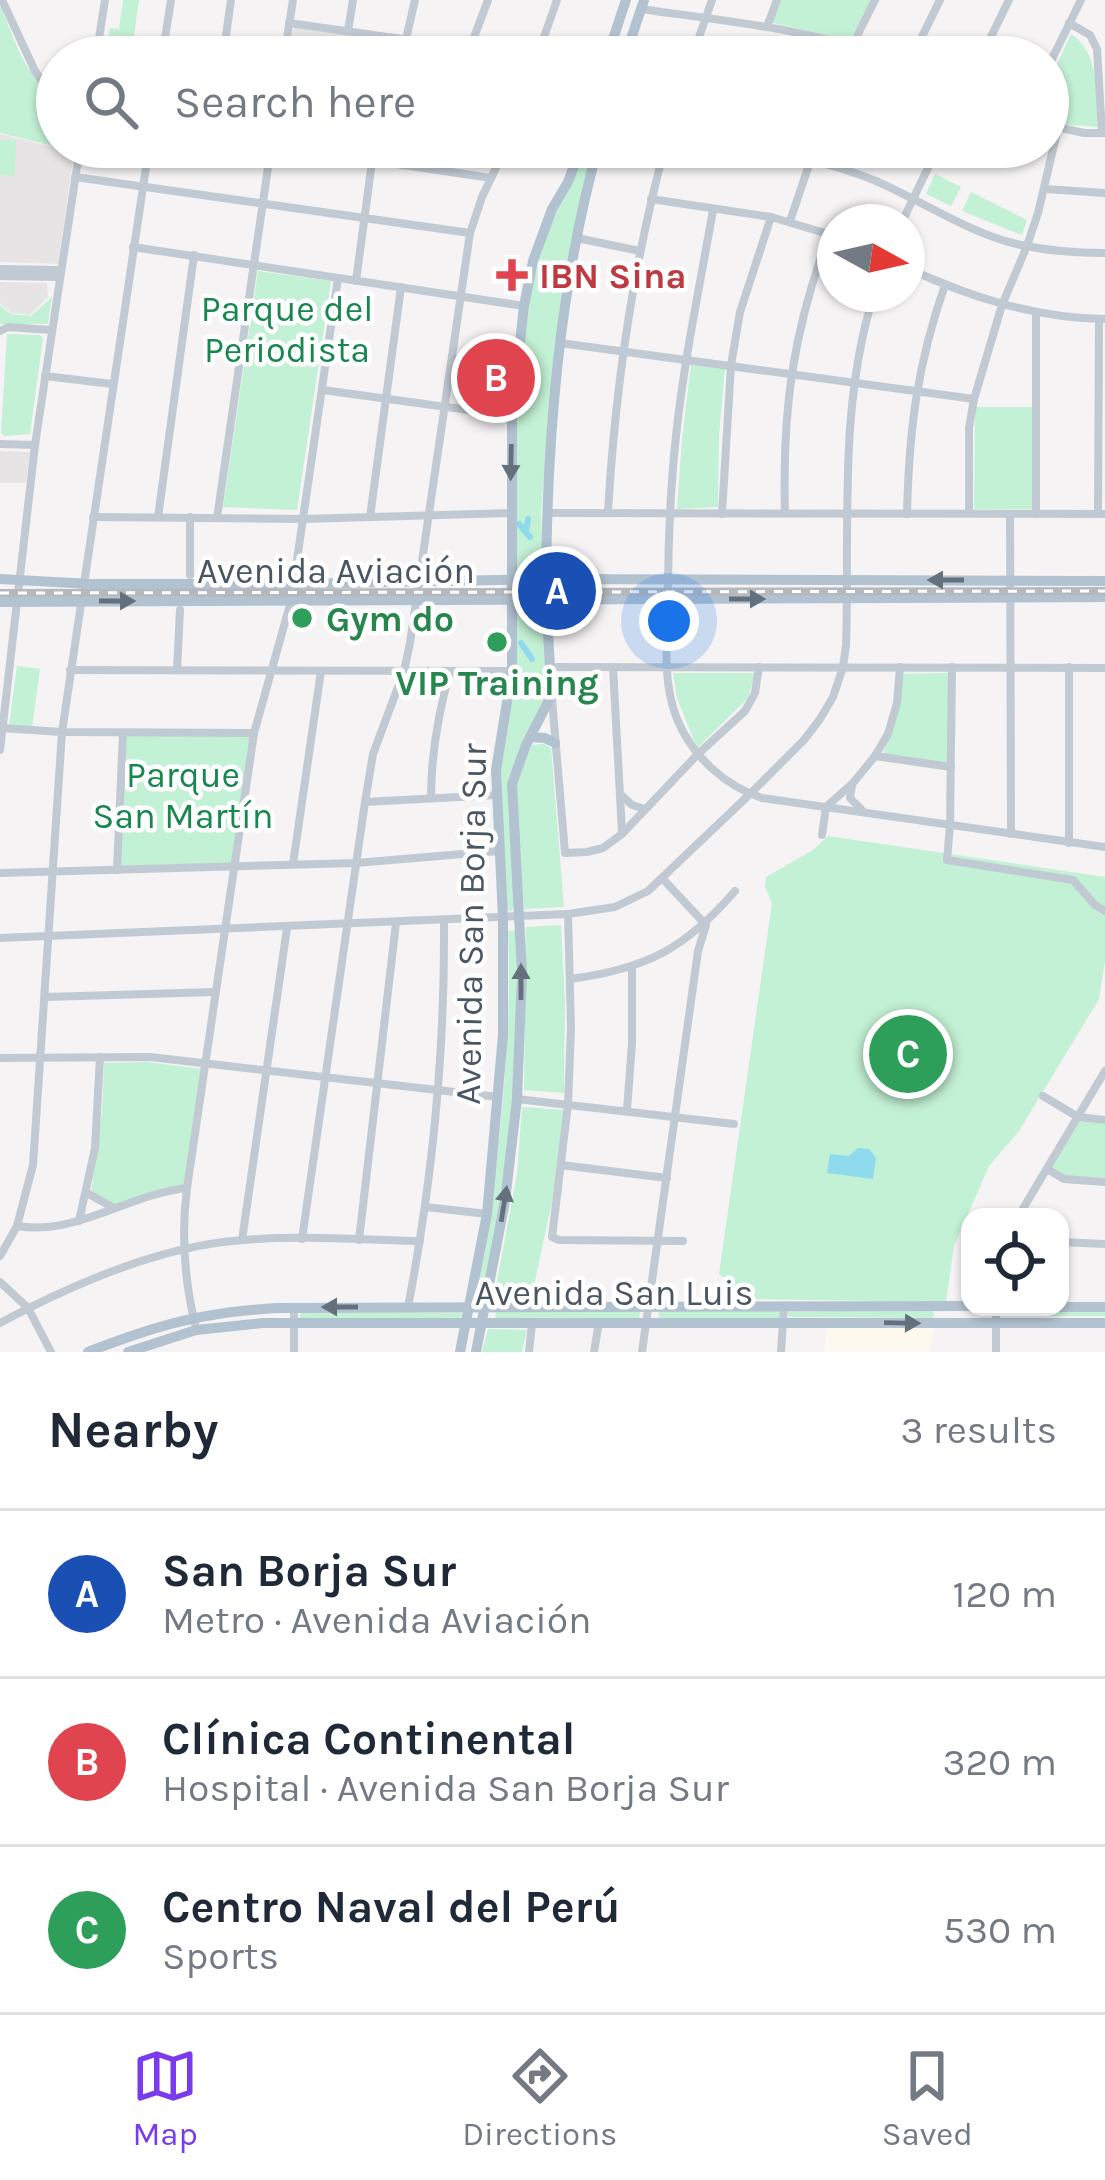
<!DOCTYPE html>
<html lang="en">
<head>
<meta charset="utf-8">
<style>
	body { margin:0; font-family:Karla,sans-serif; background:#f6f6f7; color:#1f2937 }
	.controls { position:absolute; right:36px; bottom:36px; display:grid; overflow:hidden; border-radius:24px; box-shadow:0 3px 9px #0004 }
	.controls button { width:108px; height:108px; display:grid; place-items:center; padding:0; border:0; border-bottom:3px solid #e0e1e3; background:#fff; color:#1f2937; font:60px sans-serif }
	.compass { position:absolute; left:817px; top:204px; width:108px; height:108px; border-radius:50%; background:#fff; box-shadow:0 3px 9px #0004; rotate:98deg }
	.you { position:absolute; left:669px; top:621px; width:42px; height:42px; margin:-30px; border:9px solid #fff; border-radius:50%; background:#1a73e8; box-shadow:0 0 0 18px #1a73e833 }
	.badge { display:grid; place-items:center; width:78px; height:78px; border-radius:50%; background:#7c3aed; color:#fff; font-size:39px; font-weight:700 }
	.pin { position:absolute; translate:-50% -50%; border:6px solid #fff; box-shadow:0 3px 12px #0006 }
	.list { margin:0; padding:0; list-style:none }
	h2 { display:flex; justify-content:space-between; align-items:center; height:156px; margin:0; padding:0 48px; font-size:51px }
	h2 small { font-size:39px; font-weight:400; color:#747a83 }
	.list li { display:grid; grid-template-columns:78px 1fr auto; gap:36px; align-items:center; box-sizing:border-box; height:168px; padding:0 48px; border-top:3px solid #e0e1e3 }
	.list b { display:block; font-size:45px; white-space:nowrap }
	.list p { margin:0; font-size:39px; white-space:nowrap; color:#747a83 }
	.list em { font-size:39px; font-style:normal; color:#747a83 }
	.icon { flex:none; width:66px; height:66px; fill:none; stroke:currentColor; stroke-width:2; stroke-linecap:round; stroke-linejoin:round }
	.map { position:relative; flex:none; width:1105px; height:1352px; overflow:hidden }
	.search { position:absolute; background:#fff; box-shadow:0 3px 9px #0004; left:36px; right:36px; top:36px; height:132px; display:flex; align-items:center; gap:30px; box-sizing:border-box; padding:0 42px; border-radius:66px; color:#747a83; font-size:45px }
	.sheet { height:660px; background:#fff }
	nav { display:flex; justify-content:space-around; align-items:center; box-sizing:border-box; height:168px; border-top:3px solid #e0e1e3; background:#fff; font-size:33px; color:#747a83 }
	nav a { display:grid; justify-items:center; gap:6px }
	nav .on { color:#7c3aed }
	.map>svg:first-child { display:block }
</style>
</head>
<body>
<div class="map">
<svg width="1105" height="1352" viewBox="0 0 1105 1352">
	<rect width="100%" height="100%" fill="#f5f3f3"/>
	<polygon fill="#fdf9ef" points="936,1326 929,1352 824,1352 827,1327"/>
	<g fill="#e6e4e5">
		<polygon points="296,27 387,40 385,57 289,57 293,30"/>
		<polygon points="0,134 74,152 58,264 0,262"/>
		<polygon points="0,282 47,283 48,297 30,315 11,313 0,303"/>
		<polygon points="0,451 30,452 26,483 0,483"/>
	</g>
	<g fill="#c3f1d5">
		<polygon points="123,0 139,0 131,56 106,53 110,28 119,29"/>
		<polygon points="780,0 871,0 850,40 773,23"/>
		<path d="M0,6C14,36 24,80 57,93V113H55L57,147L0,133Z"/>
		<path d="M1071,34C1101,54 1095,94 1098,127L1060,124L1048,119V84Z"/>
		<polygon points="0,140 16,140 15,176 0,175"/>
		<polygon points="585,147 595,147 556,341 541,511 543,575 514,575 516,418 531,291 549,224"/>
		<polygon points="935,174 961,187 951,206 926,194"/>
		<polygon points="971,192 1027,220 1022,235 962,211"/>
		<polygon points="258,271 331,281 297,510 223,507"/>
		<polygon points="52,297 48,324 0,324 0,305 11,314 31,316"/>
		<polygon points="7,334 40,335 43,338 30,434 4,436 1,433"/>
		<polygon points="691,365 725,369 719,435 718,507 677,509 682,440"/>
		<polygon points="975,407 1033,407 1033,509 974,509"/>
		<polygon points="542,610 547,664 542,706 509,777 508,812 516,897 515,907 510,912 507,907 499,774 514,612"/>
		<polygon points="17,666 40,669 32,728 9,725"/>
		<polygon points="673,673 755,673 748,698 697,748 677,698"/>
		<polygon points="950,673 948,764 883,755 899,704 901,674"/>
		<polygon points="126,736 251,736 233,866 120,867"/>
		<polygon points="544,744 551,748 564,907 524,909 514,790 532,745"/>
		<polygon points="828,836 1105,877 1105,961 1099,999 1019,1131 989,1166 954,1246 946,1302 751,1299 719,1274 772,903 765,887 766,877 813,850"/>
		<polygon points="561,925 565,1000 564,1093 524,1090 526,927"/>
		<path d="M517,930L515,1093L507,1169L484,1296H477C496,1175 513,1053 508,931Z"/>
		<polygon points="147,1062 202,1069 185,1186 162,1188 114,1205 91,1193 102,1112 104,1063"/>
		<polygon points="522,1107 564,1110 555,1188 531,1299 494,1297 517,1174"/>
		<polygon points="1078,1121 1105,1124 1105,1180 1065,1177 1051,1169"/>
		<polygon points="641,1309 639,1318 495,1319 496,1312"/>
		<polygon points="659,1309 781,1311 780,1318 659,1318"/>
		<polygon points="932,1309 934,1315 932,1318 789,1317 787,1312"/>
		<polygon points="1105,1309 1105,1316 1006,1316 1008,1310"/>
		<polygon points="301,1312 461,1313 462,1315 460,1318 299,1318"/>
		<polygon points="488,1329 527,1330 522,1352 482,1352"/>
	</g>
	<polygon fill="#90daee" points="858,1148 869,1149 876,1158 873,1179 827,1173 830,1154 849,1156"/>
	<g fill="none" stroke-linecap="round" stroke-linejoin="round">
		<g stroke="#90daee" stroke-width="6">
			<polyline points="519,524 530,537"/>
			<polyline points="526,531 528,519"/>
			<polyline points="521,643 532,659"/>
		</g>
		<g stroke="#c1cad2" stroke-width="8">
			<polyline points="2,0 35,71 41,80 57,87"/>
			<path d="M641,9C725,21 809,29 889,57"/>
			<polyline points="289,23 529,57"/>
			<polyline points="1069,23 1090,35 1097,49 1102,133"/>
			<polyline points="767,27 777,0"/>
			<polyline points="348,31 353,0"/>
			<polyline points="406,39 415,0"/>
			<polyline points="853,44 875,0"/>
			<polyline points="470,48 488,0"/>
			<polyline points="97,55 111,57"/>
			<polyline points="96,57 105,0"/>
			<polyline points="162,57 171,0"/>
			<polyline points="223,57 231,0"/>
			<polyline points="284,57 293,0"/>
			<polyline points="387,57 390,37"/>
			<polyline points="537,57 557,0"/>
			<polyline points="692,57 712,0"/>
			<polyline points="829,57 834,40"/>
			<polyline points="912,57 940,0"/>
			<polyline points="981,57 1009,0"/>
			<polyline points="1048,67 1081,0"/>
			<polyline points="1048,125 1084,133 1104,133"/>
			<polyline points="282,147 491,178"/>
			<path d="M740,147C786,154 833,163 876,181C924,202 970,234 1021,245C1049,251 1077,253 1105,253"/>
			<polyline points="75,177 470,233"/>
			<polyline points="1045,189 1105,193"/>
			<polyline points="651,199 771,217 835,236"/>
			<path d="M713,210C700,285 684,360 676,436C670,491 668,546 668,601C667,640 662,682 677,719C692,756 725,786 762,798L1105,847"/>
			<polyline points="790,221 815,147"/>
			<polyline points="902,222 938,147"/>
			<polyline points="577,238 640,251"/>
			<polyline points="133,247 524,306"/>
			<path d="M907,268C970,297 1034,318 1105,319"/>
			<polyline points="0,269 60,270"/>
			<polyline points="0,276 58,277"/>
			<polyline points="356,281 374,147"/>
			<polyline points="0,331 8,327 51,330"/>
			<polyline points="560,343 974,399"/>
			<polyline points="45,376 112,384"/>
			<polyline points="323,390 512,416"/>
			<polyline points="0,444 35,445"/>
			<path d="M608,512C615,390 633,265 665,147"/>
			<polyline points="547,513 1105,514"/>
			<path d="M785,513C782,409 793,332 829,234"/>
			<polyline points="969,513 969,428 974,399 1002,305 1027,246 1038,213 1058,128"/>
			<polyline points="722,514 731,365 740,312 771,217"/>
			<path d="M907,514C909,430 917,365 945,285"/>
			<polyline points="1010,514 1011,834"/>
			<polyline points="1036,514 1036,312"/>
			<polyline points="1098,514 1099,319"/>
			<polyline points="93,517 303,519 510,513"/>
			<polyline points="158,517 194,255"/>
			<polyline points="190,517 190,575"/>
			<polyline points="370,517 401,287"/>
			<polyline points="217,518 271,147"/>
			<polyline points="550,667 1105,668"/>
			<polyline points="613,667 622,833"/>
			<polyline points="952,667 950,825 947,860 1073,880 1095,905 1105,911"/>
			<polyline points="70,670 512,671"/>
			<polyline points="177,670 180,610"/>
			<polyline points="552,699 565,853 587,852 603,848 622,834 698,754 745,711 755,693 759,667"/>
			<polyline points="1,728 62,732 254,733"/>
			<polyline points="0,750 35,445 80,147"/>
			<polyline points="875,756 951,767"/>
			<polyline points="852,785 850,798 863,811"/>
			<polyline points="620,794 632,805 645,809"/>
			<path d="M431,798C431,753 438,714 450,671"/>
			<polyline points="365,802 496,795"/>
			<polyline points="822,835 826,807 853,783 875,756 888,734 897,703 900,667"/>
			<polyline points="1069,843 1069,667"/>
			<polyline points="293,864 321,671"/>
			<polyline points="117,870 123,733"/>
			<polyline points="0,873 356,863 498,851"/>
			<polyline points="568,914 571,1028 568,1104 552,1237 559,1240 683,1241"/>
			<path d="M0,938L568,914L615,907L648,891L750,794L804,740L820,719L833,697L843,667L846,645C850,527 838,408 874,294"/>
			<path d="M570,979C646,969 685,949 735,891"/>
			<polyline points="45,997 215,992"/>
			<polyline points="0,1058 150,1057 498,1097"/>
			<polyline points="1043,1096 1078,1117 1105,1120"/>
			<polyline points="517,1099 734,1124"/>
			<polyline points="627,1110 632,1043 632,968"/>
			<polyline points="561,1165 667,1178"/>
			<polyline points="1047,1169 1064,1179 1105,1182"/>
			<polyline points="87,1193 112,1207"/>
			<polyline points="426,1207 487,1214"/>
			<polyline points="1018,1217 1105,1071"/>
			<polyline points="79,1221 95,1148 100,1057"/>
			<path d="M17,1226C76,1236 129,1194 187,1188"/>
			<polyline points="302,1239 365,802 373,754 404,671 410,643 470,233 482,197 506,147"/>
			<polyline points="242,1240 287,928"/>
			<polyline points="359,1240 396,923"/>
			<polyline points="1060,1242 1105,1244"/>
			<polyline points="0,1256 17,1226 33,1165 62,732 149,147"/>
			<polyline points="0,1282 28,1308 51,1352"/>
			<path d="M408,1307C433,1177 445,1054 444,922"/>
			<polyline points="996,1307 996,1352"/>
			<polyline points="294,1308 294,1352"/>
			<path d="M0,1323C71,1285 163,1245 244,1240C302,1235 362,1240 420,1241"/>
			<path d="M195,1324C184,1278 181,1235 187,1188L254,733L291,601L338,278"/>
			<polyline points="529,1352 532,1324"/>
			<polyline points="594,1352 599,1322"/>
			<polyline points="642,1352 698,951 706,925 662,878"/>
			<polyline points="781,1352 784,1307"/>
		</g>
		<g stroke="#b3c2d1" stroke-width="10">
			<polyline points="607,57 626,0"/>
			<polyline points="625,57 644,0"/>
			<polyline points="0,579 91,584 294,584 552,579 1105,581"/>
			<path d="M546,582C547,437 559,288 598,147"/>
			<polyline points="0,602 1105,597"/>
			<polyline points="530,737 545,738 555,743"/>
			<polyline points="1060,1307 1105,1307"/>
			<path d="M88,1352C157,1325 203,1312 278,1308L970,1306"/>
			<polyline points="128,1352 196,1330 263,1323 1105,1323"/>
			<polyline points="460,1352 487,1214 503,1035 503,918 496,770 512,671 512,416 524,306 533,261 552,209 568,182 581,147"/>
			<polyline points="476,1352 505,1201 517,1099 522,973 512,784 526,745 548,702 550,667 546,598"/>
		</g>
		<defs>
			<polyline id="rail" points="0,593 1105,591"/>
		</defs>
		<use href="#rail" stroke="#b5b8bd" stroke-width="8"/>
		<use href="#rail" stroke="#fff" stroke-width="3" stroke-dasharray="9" stroke-linecap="butt"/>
	</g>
	<defs><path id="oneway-solid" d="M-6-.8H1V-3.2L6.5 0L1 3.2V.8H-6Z" transform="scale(3)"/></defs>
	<g fill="#64717d">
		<use href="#oneway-solid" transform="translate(511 462) rotate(91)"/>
		<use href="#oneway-solid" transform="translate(946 580) rotate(180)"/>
		<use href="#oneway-solid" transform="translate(747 599)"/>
		<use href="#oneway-solid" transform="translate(117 601)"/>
		<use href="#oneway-solid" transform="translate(521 982) rotate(-90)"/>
		<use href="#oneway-solid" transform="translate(504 1204) rotate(-81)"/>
		<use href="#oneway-solid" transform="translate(340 1307) rotate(180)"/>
		<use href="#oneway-solid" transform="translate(902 1323) rotate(1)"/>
	</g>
	<path fill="#e0444e" stroke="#fff" stroke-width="4.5" d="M506 257h12v12h12v12h-12v12h-12v-12h-12v-12h12z"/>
	<g fill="#2e9e5b" stroke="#fff" stroke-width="4.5">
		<circle cx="302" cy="618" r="12"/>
		<circle cx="497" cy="642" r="12"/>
	</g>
	<g text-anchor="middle" stroke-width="9" stroke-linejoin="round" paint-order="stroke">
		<g font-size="36" font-weight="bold" fill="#be3a42" stroke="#fff" text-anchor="start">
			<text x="539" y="288">IBN Sina</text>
		</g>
		<g font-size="36" fill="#17864f" stroke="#fff">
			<text x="287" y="321">Parque del<tspan x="287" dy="41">Periodista</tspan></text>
			<text x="183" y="787">Parque<tspan x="183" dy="41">San Martín</tspan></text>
		</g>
		<g font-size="36" fill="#4a5661" stroke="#fff">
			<text x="336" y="583">Avenida Aviación</text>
			<text transform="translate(470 924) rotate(-89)" y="13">Avenida San Borja Sur</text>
			<text x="614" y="1305">Avenida San Luis</text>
		</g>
		<g font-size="36" font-weight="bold" fill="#27864d" stroke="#fff" text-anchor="start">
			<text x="326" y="631">Gym do</text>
			<text x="497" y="695" text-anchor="middle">VIP Training</text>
		</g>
	</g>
</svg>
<div class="controls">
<button><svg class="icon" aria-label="locate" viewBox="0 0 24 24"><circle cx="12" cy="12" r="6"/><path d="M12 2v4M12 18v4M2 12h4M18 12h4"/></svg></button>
</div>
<svg class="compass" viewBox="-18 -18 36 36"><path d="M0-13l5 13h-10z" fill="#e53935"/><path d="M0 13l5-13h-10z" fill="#747a83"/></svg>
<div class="you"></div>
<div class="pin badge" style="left:557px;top:591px;background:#1a4fb4">A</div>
<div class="pin badge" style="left:496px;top:378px;background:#e0444e">B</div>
<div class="pin badge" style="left:908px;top:1054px;background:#2e9e5b">C</div>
<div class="search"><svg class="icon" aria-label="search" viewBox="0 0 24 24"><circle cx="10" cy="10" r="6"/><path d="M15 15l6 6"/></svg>Search here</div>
</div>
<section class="sheet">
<h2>Nearby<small>3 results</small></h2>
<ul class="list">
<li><span class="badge" style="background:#1a4fb4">A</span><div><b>San Borja Sur</b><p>Metro · Avenida Aviación</p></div><em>120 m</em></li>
<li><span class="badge" style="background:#e0444e">B</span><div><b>Clínica Continental</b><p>Hospital · Avenida San Borja Sur</p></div><em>320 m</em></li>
<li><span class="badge" style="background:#2e9e5b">C</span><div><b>Centro Naval del Perú</b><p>Sports</p></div><em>530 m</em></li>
</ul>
</section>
<nav>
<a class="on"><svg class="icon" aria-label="map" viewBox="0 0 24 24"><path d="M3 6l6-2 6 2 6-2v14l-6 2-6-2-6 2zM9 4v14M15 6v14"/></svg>Map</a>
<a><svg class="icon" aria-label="directions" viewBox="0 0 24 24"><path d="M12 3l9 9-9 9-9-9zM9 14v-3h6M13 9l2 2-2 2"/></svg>Directions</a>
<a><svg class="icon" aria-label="saved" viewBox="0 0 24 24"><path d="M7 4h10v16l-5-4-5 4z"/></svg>Saved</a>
</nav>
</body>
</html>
